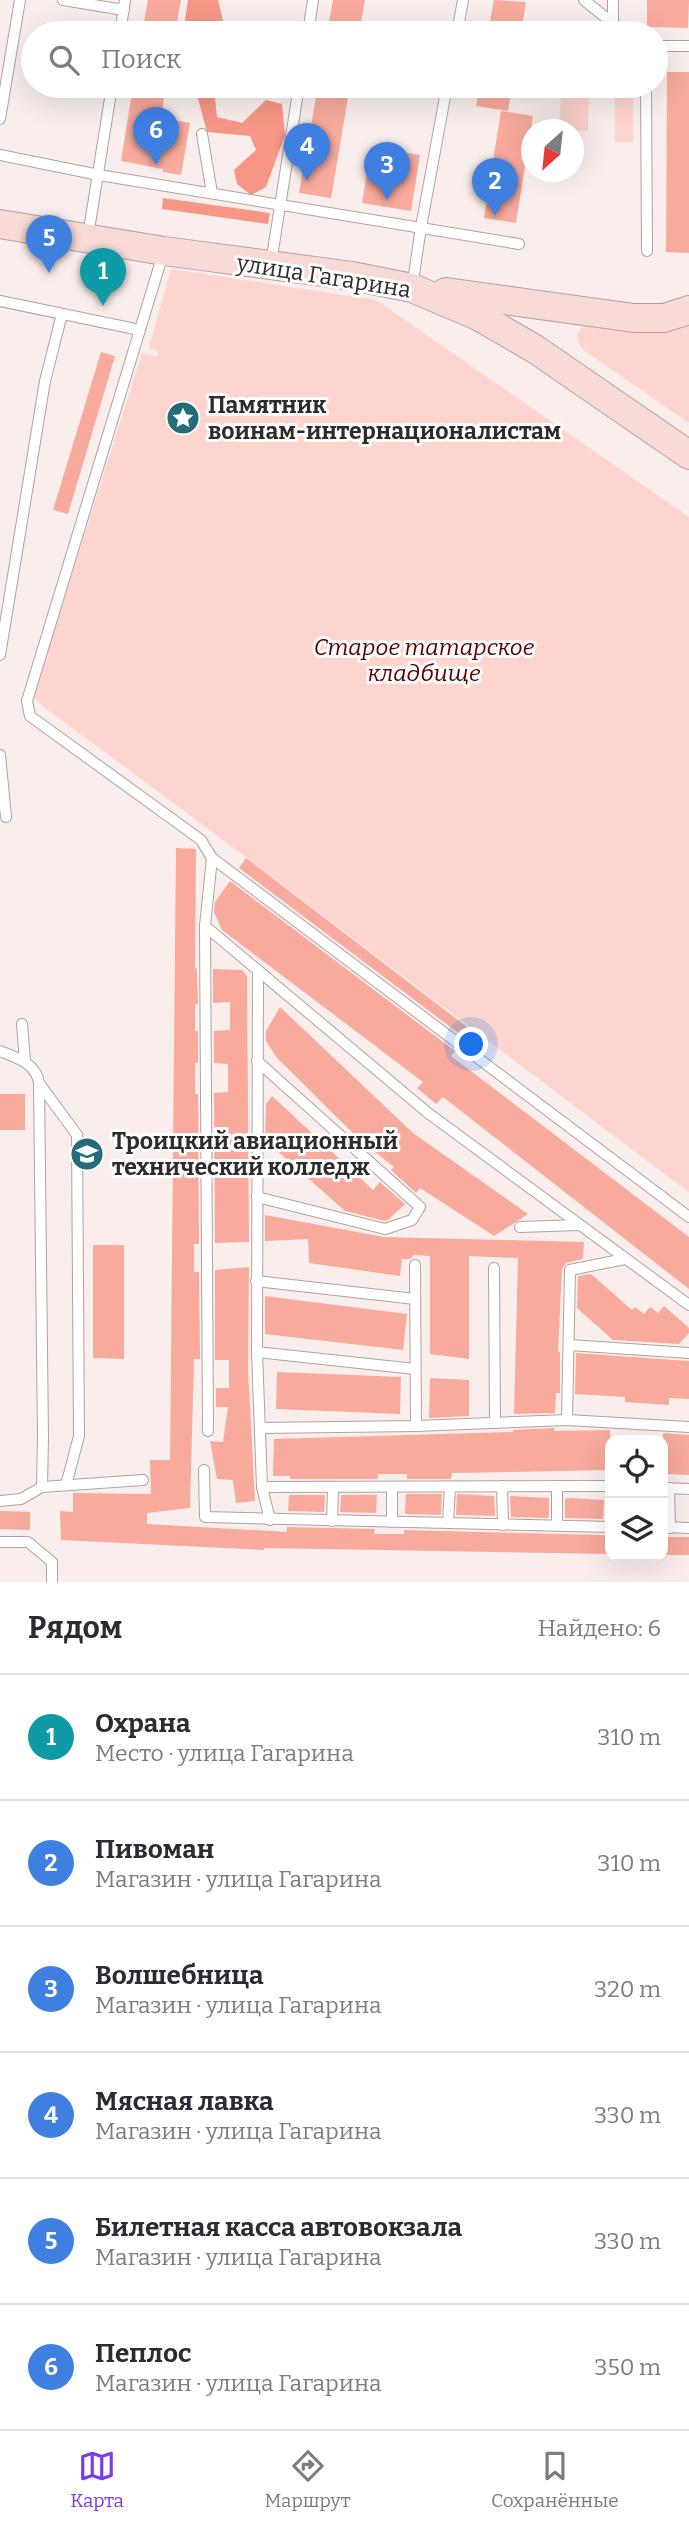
<!DOCTYPE html>
<html lang="ru">
<head>
<meta charset="utf-8">
<style>
	body { margin:0; font-family:Bitter,serif; background:#f7f7f7; color:#2b2b33 }
	.controls { position:absolute; right:21px; bottom:21px; display:grid; overflow:hidden; border-radius:14px; box-shadow:0 7px 28px #0002 }
	.controls button { width:63px; height:63px; display:grid; place-items:center; padding:0; border:0; border-bottom:2px solid #e1e1e2; background:#fff; color:#2b2b33; font:35px sans-serif }
	.compass { position:absolute; left:521px; top:119px; width:63px; height:63px; border-radius:50%; background:#fff; box-shadow:0 7px 28px #0002; rotate:207deg }
	.you { position:absolute; left:472px; top:1045px; width:24px; height:24px; margin:-18px; border:5px solid #fff; border-radius:50%; background:#1a73e8; box-shadow:0 0 0 10px #1a73e833 }
	.badge { display:grid; place-items:center; width:46px; height:46px; border-radius:50%; background:#7c3aed; color:#fff; font-size:23px; font-weight:700 }
	.pin { position:absolute; translate:-50% -58px; filter:drop-shadow(0 2px 4px #0008) }
	.pin::after { content:''; position:absolute; top:37px; width:24px; height:21px; background:inherit; clip-path:polygon(0 0,100% 0,50% 100%) }
	.list { margin:0; padding:0; list-style:none }
	h2 { display:flex; justify-content:space-between; align-items:center; height:91px; margin:0; padding:0 28px; font-size:30px }
	h2 small { font-size:23px; font-weight:400; color:#7c7c81 }
	.list li { display:grid; grid-template-columns:46px 1fr auto; gap:21px; align-items:center; box-sizing:border-box; height:126px; padding:0 28px; border-top:2px solid #e1e1e2 }
	.list b { display:block; font-size:26px; white-space:nowrap }
	.list p { margin:0; font-size:23px; white-space:nowrap; color:#7c7c81 }
	.list em { font-size:23px; font-style:normal; color:#7c7c81 }
	.icon { flex:none; width:38px; height:38px; fill:none; stroke:currentColor; stroke-width:2; stroke-linecap:round; stroke-linejoin:round }
	.map { position:relative; flex:none; width:689px; height:1582px; overflow:hidden }
	.search { position:absolute; background:#fff; box-shadow:0 7px 28px #0002; left:21px; right:21px; top:21px; height:77px; display:flex; align-items:center; gap:18px; box-sizing:border-box; padding:0 24px; border-radius:38px; color:#7c7c81; font-size:26px }
	.sheet { height:847px; background:#fff }
	nav { display:flex; justify-content:space-around; align-items:center; box-sizing:border-box; height:98px; border-top:2px solid #e1e1e2; background:#fff; font-size:19px; color:#7c7c81 }
	nav a { display:grid; justify-items:center; gap:4px }
	nav .on { color:#7c3aed }
	.map>svg:first-child { display:block }
</style>
</head>
<body>
<div class="map">
<svg width="689" height="1582" viewBox="0 0 689 1582">
	<rect width="100%" height="100%" fill="#f9eeec"/>
	<g fill="#fdd5ce">
		<polygon points="561,86 589,86 588,131 560,129"/>
		<rect x="615" y="94" width="18" height="48"/>
		<path d="M171,269L376,300L689,517V1192C473,1031 261,866 44,707L33,697L142,353L157,357L159,352L149,348Z"/>
		<polygon points="585,323 671,330 689,325 689,423 585,351 580,346 577,334"/>
	</g>
	<g fill="#f69687">
		<polygon points="188,0 218,0 226,33 183,33"/>
		<polygon points="175,86 217,86 215,98 217,117 242,123 266,100 282,104 285,135 266,187 251,195 237,184 234,170 256,150 250,136 207,132 197,95"/>
		<polygon points="163,198 270,213 268,224 162,209"/>
	</g>
	<g fill="#f8aa9d">
		<polygon points="148,0 181,0 175,33 142,33"/>
		<polygon points="333,0 365,0 359,33 327,33"/>
		<polygon points="494,0 526,2 521,33 488,33"/>
		<polygon points="647,0 689,0 688,28 647,27"/>
		<polygon points="667,72 689,72 689,253 666,252"/>
		<polygon points="133,86 166,86 161,118 190,123 181,175 163,172 163,169 121,161"/>
		<polygon points="318,86 350,86 331,198 299,193"/>
		<polygon points="480,86 512,86 508,111 476,106"/>
		<polygon points="501,111 533,116 516,223 484,218"/>
		<polygon points="371,147 420,155 411,211 362,203"/>
		<polygon points="101,352 115,356 68,514 53,510"/>
		<polygon points="176,848 196,849 195,968 197,969 198,1004 195,1004 195,1031 198,1031 198,1063 195,1063 195,1094 198,1094 199,1244 194,1244 194,1272 199,1272 200,1359 194,1359 190,1508 147,1513 147,1524 287,1532 287,1527 375,1529 374,1534 404,1534 404,1530 602,1535 610,1536 610,1554 264,1548 264,1550 61,1540 60,1511 73,1512 73,1493 151,1494 150,1460 170,1460"/>
		<polygon points="246,858 471,1030 465,1038 239,868"/>
		<polygon points="230,881 455,1051 451,1056 689,1237 689,1289 443,1097 436,1104 417,1088 423,1082 222,930 214,912 215,902"/>
		<polygon points="213,969 242,970 247,976 249,1242 215,1243 214,1093 228,1092 228,1064 214,1063 214,1031 230,1030 230,1002 213,1003"/>
		<polygon points="280,1007 413,1133 528,1214 494,1236 420,1188 416,1193 391,1170 394,1167 361,1141 277,1058 266,1041 266,1031"/>
		<rect x="0" y="1094" width="25" height="36"/>
		<polygon points="272,1096 373,1190 380,1182 405,1204 389,1219 385,1221 345,1211 265,1140 266,1104"/>
		<polygon points="265,1215 384,1237 584,1242 583,1259 566,1263 562,1269 558,1352 560,1352 560,1393 556,1393 555,1413 514,1414 518,1258 469,1256 469,1359 430,1354 430,1256 414,1255 410,1259 402,1259 400,1276 309,1263 308,1239 265,1241"/>
		<polygon points="93,1245 124,1245 124,1359 93,1358"/>
		<polygon points="249,1267 248,1370 255,1501 236,1503 233,1480 217,1479 210,1441 223,1442 228,1407 216,1407 216,1388 229,1388 229,1360 215,1360 215,1270"/>
		<polygon points="591,1274 632,1310 635,1307 644,1314 650,1307 658,1313 664,1306 689,1328 689,1333 679,1344 613,1340 577,1308 578,1276"/>
		<polygon points="265,1296 407,1314 403,1350 265,1334"/>
		<polygon points="576,1353 689,1361 689,1399 669,1398 669,1405 625,1402 625,1397 575,1394"/>
		<polygon points="277,1372 401,1377 400,1414 276,1409"/>
		<polygon points="430,1378 469,1380 469,1416 429,1418"/>
		<polygon points="554,1428 554,1431 610,1430 610,1470 452,1473 451,1479 407,1479 407,1474 378,1474 378,1479 290,1479 290,1476 273,1476 274,1439 513,1432 513,1430"/>
		<polygon points="663,1433 689,1435 689,1475 663,1474"/>
		<polygon points="406,1494 442,1494 441,1515 405,1514"/>
		<polygon points="457,1494 494,1496 495,1516 456,1515"/>
		<polygon points="289,1495 325,1495 324,1512 288,1511"/>
		<polygon points="341,1495 377,1495 376,1513 340,1512"/>
		<polygon points="510,1496 549,1498 549,1518 511,1517"/>
		<polygon points="570,1498 604,1500 603,1519 565,1518 565,1499"/>
		<polygon points="0,1511 30,1512 30,1530 0,1529"/>
		<rect x="663" y="1537" width="26" height="18"/>
	</g>
	<g fill="none" stroke-linecap="round" stroke-linejoin="round">
		<defs>
			<g id="lane">
				<polyline points="63,0 124,10"/>
				<polyline points="584,0 625,33"/>
				<polyline points="613,26 613,0"/>
				<polyline points="120,33 125,0"/>
				<polyline points="308,33 313,0"/>
				<polyline points="457,33 463,0"/>
				<polyline points="656,46 689,46"/>
				<polyline points="646,86 647,251"/>
				<polyline points="0,119 20,0"/>
				<polyline points="202,134 212,193"/>
				<polyline points="0,155 99,175 519,244"/>
				<polyline points="88,236 112,86"/>
				<polyline points="163,254 27,701 30,716 201,840 212,858 689,1217"/>
				<polyline points="271,263 299,86"/>
				<polyline points="412,288 421,227 447,86"/>
				<polyline points="0,301 140,330"/>
				<polyline points="0,655 45,381 62,314"/>
				<polyline points="0,755 6,817"/>
				<polyline points="205,926 428,1113 689,1305"/>
				<polyline points="258,970 257,1352 262,1487 270,1520"/>
				<polyline points="22,1024 25,1061"/>
				<path d="M0,1051C17,1058 36,1063 39,1083L43,1438L42,1487L21,1499L0,1501"/>
				<polyline points="39,1083 77,1135 79,1436 66,1485"/>
				<polyline points="257,1197 385,1229 412,1220 420,1207 257,1061"/>
				<polyline points="520,1227 579,1225"/>
				<polyline points="415,1265 416,1426"/>
				<polyline points="494,1268 495,1423"/>
				<polyline points="256,1281 415,1299"/>
				<polyline points="569,1345 689,1353"/>
				<polyline points="257,1352 415,1369"/>
				<polyline points="567,1420 570,1270 625,1259"/>
				<polyline points="260,1428 416,1426 567,1420 689,1427"/>
				<polyline points="208,1431 205,926 212,858"/>
				<polyline points="204,1470 205,1517 610,1527"/>
				<polyline points="502,1486 503,1525"/>
				<polyline points="557,1486 557,1525"/>
				<polyline points="42,1487 143,1480"/>
				<polyline points="262,1487 610,1486"/>
				<polyline points="664,1488 689,1489"/>
				<polyline points="669,1488 670,1528"/>
				<polyline points="332,1521 333,1488"/>
				<polyline points="392,1522 392,1487"/>
				<polyline points="448,1523 450,1487"/>
				<polyline points="664,1527 689,1528"/>
				<polyline points="0,1542 28,1542 52,1562 52,1582"/>
			</g>
			<g id="secondary">
				<polyline points="0,224 164,251 352,276 412,288 478,316 535,349 689,455"/>
				<polyline points="446,292 634,318 664,318 689,310"/>
			</g>
		</defs>
		<use href="#lane" stroke="#aea3a1" stroke-width="12"/>
		<use href="#secondary" stroke="#aea3a1" stroke-width="30"/>
		<use href="#lane" stroke="#fff" stroke-width="10"/>
		<use href="#secondary" stroke="#f7dad6" stroke-width="28"/>
	</g>
	<defs>
		<symbol id="sight-disc" viewBox="-11 -11 22 22"><circle r="9.5" fill="#246d78" stroke="#fefefe"/><path d="M0-6L1.8-2.2L6-1.7L2.9 1.2L3.7 5.4L0 3.3L-3.7 5.4L-2.9 1.2L-6-1.7L-1.8-2.2Z" fill="#fff"/></symbol>
		<symbol id="university-disc" viewBox="-11 -11 22 22"><circle r="9.5" fill="#246d78" stroke="#fefefe"/><path d="M0-5L7-2L0 1L-7-2ZM-4 1L0 2.5L4 1V4Q0 6-4 4Z" fill="#fff"/></symbol>
	</defs>
	<g fill-rule="evenodd">
		<use href="#sight-disc" x="164" y="399" width="38" height="38"/>
		<use href="#university-disc" x="68" y="1135" width="38" height="38"/>
	</g>
	<g text-anchor="middle" stroke-width="6" stroke-linejoin="round" paint-order="stroke">
		<g font-size="23" fill="#2f2b2b" stroke="#fefefe">
			<text transform="translate(324 276) rotate(9)" y="8">улица Гагарина</text>
		</g>
		<g font-size="23" font-weight="bold" fill="#2f2b2b" stroke="#fefefe" text-anchor="start">
			<text x="208" y="413">Памятник<tspan x="208" dy="26">воинам-интернационалистам</tspan></text>
			<text x="112" y="1149">Троицкий авиационный<tspan x="112" dy="26">технический колледж</tspan></text>
		</g>
		<g font-size="23" font-style="italic" fill="#580100" stroke="#fefefe">
			<text x="424" y="655">Старое татарское<tspan x="424" dy="26">кладбище</tspan></text>
		</g>
	</g>
</svg>
<div class="controls">
<button><svg class="icon" aria-label="locate" viewBox="0 0 24 24"><circle cx="12" cy="12" r="6"/><path d="M12 2v4M12 18v4M2 12h4M18 12h4"/></svg></button>
<button><svg class="icon" aria-label="layers" viewBox="0 0 24 24"><path d="M12 4l9 5-9 5-9-5zM3 14l9 5 9-5"/></svg></button>
</div>
<svg class="compass" viewBox="-18 -18 36 36"><path d="M0-13l5 13h-10z" fill="#e53935"/><path d="M0 13l5-13h-10z" fill="#7c7c81"/></svg>
<div class="you"></div>
<div class="pin badge" style="left:103px;top:306px;background:#0f9aa8">1</div>
<div class="pin badge" style="left:495px;top:216px;background:#3f7fe0">2</div>
<div class="pin badge" style="left:387px;top:200px;background:#3f7fe0">3</div>
<div class="pin badge" style="left:307px;top:181px;background:#3f7fe0">4</div>
<div class="pin badge" style="left:49px;top:273px;background:#3f7fe0">5</div>
<div class="pin badge" style="left:156px;top:165px;background:#3f7fe0">6</div>
<div class="search"><svg class="icon" aria-label="search" viewBox="0 0 24 24"><circle cx="10" cy="10" r="6"/><path d="M15 15l6 6"/></svg>Поиск</div>
</div>
<section class="sheet">
<h2>Рядом<small>Найдено: 6</small></h2>
<ul class="list">
<li><span class="badge" style="background:#0f9aa8">1</span><div><b>Охрана</b><p>Место · улица Гагарина</p></div><em>310 m</em></li>
<li><span class="badge" style="background:#3f7fe0">2</span><div><b>Пивоман</b><p>Магазин · улица Гагарина</p></div><em>310 m</em></li>
<li><span class="badge" style="background:#3f7fe0">3</span><div><b>Волшебница</b><p>Магазин · улица Гагарина</p></div><em>320 m</em></li>
<li><span class="badge" style="background:#3f7fe0">4</span><div><b>Мясная лавка</b><p>Магазин · улица Гагарина</p></div><em>330 m</em></li>
<li><span class="badge" style="background:#3f7fe0">5</span><div><b>Билетная касса автовокзала</b><p>Магазин · улица Гагарина</p></div><em>330 m</em></li>
<li><span class="badge" style="background:#3f7fe0">6</span><div><b>Пеплос</b><p>Магазин · улица Гагарина</p></div><em>350 m</em></li>
</ul>
</section>
<nav>
<a class="on"><svg class="icon" aria-label="map" viewBox="0 0 24 24"><path d="M3 6l6-2 6 2 6-2v14l-6 2-6-2-6 2zM9 4v14M15 6v14"/></svg>Карта</a>
<a><svg class="icon" aria-label="directions" viewBox="0 0 24 24"><path d="M12 3l9 9-9 9-9-9zM9 14v-3h6M13 9l2 2-2 2"/></svg>Маршрут</a>
<a><svg class="icon" aria-label="saved" viewBox="0 0 24 24"><path d="M7 4h10v16l-5-4-5 4z"/></svg>Сохранённые</a>
</nav>
</body>
</html>
